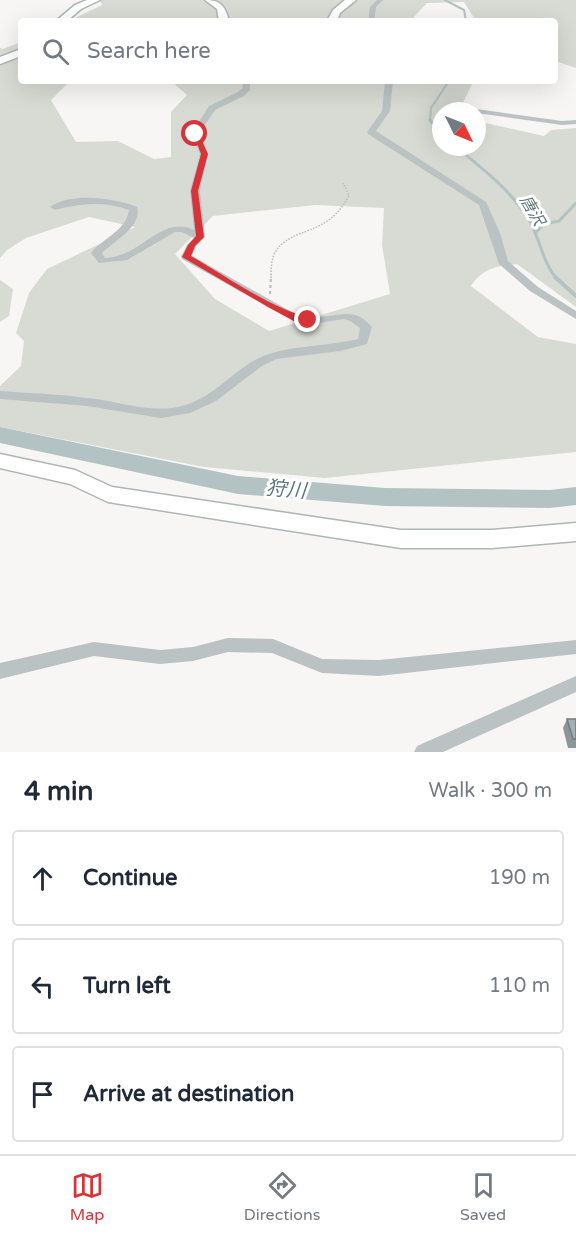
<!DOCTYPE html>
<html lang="en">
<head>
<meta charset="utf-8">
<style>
	body { margin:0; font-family:"Varela Round","Noto Sans JP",sans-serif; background:#f2f2f3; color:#1f2937 }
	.compass { position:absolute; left:432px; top:102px; width:54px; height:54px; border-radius:50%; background:#fff; box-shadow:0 6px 24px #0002; rotate:133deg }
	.stop { position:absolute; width:18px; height:18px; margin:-14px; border:4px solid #d73439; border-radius:50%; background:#fff }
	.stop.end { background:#d73439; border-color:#fff; box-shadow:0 2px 6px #0008 }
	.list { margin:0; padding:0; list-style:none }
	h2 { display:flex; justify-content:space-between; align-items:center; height:78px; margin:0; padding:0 24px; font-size:26px }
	h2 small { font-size:20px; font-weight:400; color:#747a83 }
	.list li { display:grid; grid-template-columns:39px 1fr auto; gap:18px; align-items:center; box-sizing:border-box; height:96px; margin:0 12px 12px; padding:0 12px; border:2px solid #e0e1e3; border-radius:6px }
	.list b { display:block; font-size:22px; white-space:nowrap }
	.list em { font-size:20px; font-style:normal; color:#747a83 }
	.icon { flex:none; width:33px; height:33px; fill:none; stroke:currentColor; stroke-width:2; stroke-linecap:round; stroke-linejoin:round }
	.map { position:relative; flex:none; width:576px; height:752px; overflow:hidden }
	.search { position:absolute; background:#fff; box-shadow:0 6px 24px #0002; left:18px; right:18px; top:18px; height:66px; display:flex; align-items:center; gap:15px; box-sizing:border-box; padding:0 21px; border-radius:6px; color:#747a83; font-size:22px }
	.sheet { height:402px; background:#fff }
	nav { display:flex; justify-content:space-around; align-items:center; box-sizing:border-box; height:84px; border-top:2px solid #e0e1e3; background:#fff; font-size:16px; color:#747a83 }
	nav a { display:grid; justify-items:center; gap:3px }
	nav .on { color:#d73439 }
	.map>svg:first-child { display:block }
</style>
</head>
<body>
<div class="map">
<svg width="576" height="752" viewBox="0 0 576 752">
	<rect width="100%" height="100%" fill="#f7f6f4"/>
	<g fill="#d8dbd3" fill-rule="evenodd">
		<polygon points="100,0 576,0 576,68 555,61 555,21 476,21 464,2 427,3 413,18 413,21 69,21 102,5"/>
		<path d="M21,42V81H70L51,100L76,142L118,141L154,159L171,157V112L187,95L171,81H483L472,84L459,111H441V147H477V121L544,136L551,130L576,128V307L517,264C497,266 483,268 471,286L538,337L576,344V452L325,478L204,467L0,427V386L21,366L24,341L16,333L29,293L47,269L135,227L89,217L26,238L7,250L0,258V48L3,49ZM315,205L384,208L382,245L390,294L269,331L215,299L175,254L213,216Z"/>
		<polygon points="0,280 13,289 9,316 0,322"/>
	</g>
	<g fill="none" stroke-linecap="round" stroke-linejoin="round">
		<g stroke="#b3c3c3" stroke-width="2">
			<polyline points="445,0 464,10 466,21"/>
			<polyline points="430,121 431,108 449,81"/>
		</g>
		<g stroke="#b3c3c3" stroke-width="3">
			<polyline points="430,120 441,135"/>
			<path d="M456,147C483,169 514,193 531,223C540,241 543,262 556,278"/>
			<polyline points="535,233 544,224 559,221 576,203"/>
		</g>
		<polyline stroke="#b3c3c3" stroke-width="4" points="555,277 576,296"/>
		<polygon fill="#b3c3c3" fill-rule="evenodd" points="0,427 238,476 385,488 550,490 576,487 576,505 550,508 385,506 238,494 0,443"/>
		<defs>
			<g id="secondary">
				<polygon points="87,0 100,0 81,9 67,21 56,21 75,5"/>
				<path d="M205,0C221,0 225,6 229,21H219L217,9Z"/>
				<polygon points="345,0 356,0 340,13 337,21 327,21 333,10"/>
				<polygon points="21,49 21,56 0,64 0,57"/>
				<polygon points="0,454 75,470 112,487 401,530 492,530 576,523 576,541 492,548 401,548 108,502 70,484 0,468"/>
			</g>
		</defs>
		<use href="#secondary" stroke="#aeb6b8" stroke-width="3"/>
		<path stroke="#b6bbbc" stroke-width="1.5" stroke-dasharray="1.5 1.5" stroke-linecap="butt" d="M271,278C271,270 271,258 276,251C292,226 329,237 349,195L343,183"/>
		<polyline stroke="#b6bbbc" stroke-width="2" stroke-dasharray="3 3" stroke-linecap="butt" points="270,294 271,277"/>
		<g fill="#bbc2c3" fill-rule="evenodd">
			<polygon points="377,0 383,0 376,7 374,21 368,21 370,7"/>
			<path d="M242,81H250V90L244,96L215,110L199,134L208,154L200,191L205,237L196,246L192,256L299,316C306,316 312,317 319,317C341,316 354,307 372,327L367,344L340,351L276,359L262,366L216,401L190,413L161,418L87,406L0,399V391C29,393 58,394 87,398C118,401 151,414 182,406C211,399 230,374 255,360C282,345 326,347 358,339L360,328L350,321L344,319L319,323L293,321L182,259L181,257L187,245L194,238L182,232H175L127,260L99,263L91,253C103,238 126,231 129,210C105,201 80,203 55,210L50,207C72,192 114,198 137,207C142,228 114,240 102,253L105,258C110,257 116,257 120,255C146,247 166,216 194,230L190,191L200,154L191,134L209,106L238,92L243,88Z"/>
			<polygon points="385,81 393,81 390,111 376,131 486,202 500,233 508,261 538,287 576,311 576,319 530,291 499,264 479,205 368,134 367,132 382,111"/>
			<polygon points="455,106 562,121 576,120 576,124 562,125 477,113 477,111 455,110"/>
			<polygon points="228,638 273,639 322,659 379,660 576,640 576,654 379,676 322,673 272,653 228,652 193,661 160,664 94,656 0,679 0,663 94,642 160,650 193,647"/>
			<polygon points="576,676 576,692 443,752 414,752 417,746"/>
		</g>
		<use href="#secondary" fill="#fff" fill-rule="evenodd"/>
	</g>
	<polygon fill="#8c9698" points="567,719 576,719 576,748 568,748 563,728"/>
	<polygon fill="#a3afb1" stroke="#727a7c" stroke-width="1.5" points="567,719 576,719 576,739 573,739"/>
	<path fill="#d73439" d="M193,132L199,134L208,154L198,191L204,237L195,246L191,256C226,276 273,310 311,318V322L294,321L268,307L182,257L188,245L196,236L191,191L201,154Z"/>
	<g text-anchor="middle" stroke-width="6" stroke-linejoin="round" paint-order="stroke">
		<g font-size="16" font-style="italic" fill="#5e7878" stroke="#fff">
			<text transform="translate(533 210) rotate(60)" y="6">唐沢</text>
		</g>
		<g font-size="20" font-style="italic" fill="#5e7878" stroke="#fff">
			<text transform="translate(286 489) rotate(5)" y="7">狩川</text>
		</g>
	</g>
</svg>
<svg class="compass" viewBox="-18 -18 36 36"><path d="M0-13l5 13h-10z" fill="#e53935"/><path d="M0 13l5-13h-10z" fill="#747a83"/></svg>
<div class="stop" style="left:195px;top:134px"></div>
<div class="stop end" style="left:308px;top:320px"></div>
<div class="search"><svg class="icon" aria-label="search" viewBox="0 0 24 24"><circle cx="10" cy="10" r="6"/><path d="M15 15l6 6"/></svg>Search here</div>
</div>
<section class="sheet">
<h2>4 min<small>Walk · 300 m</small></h2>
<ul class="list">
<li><svg class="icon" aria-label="ahead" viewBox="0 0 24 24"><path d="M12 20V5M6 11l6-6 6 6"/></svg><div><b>Continue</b></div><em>190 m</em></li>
<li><svg class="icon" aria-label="left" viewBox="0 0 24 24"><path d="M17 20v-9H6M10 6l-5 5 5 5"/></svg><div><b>Turn left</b></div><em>110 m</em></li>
<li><svg class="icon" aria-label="arrive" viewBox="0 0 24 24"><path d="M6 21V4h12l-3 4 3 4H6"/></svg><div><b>Arrive at destination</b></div></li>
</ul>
</section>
<nav>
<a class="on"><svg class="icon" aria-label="map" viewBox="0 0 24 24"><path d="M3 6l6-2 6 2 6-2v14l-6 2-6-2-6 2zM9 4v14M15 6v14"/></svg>Map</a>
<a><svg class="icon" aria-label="directions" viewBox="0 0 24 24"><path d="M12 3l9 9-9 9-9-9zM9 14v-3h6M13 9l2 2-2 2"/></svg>Directions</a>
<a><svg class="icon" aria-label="saved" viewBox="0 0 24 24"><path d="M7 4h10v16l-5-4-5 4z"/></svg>Saved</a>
</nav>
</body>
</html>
